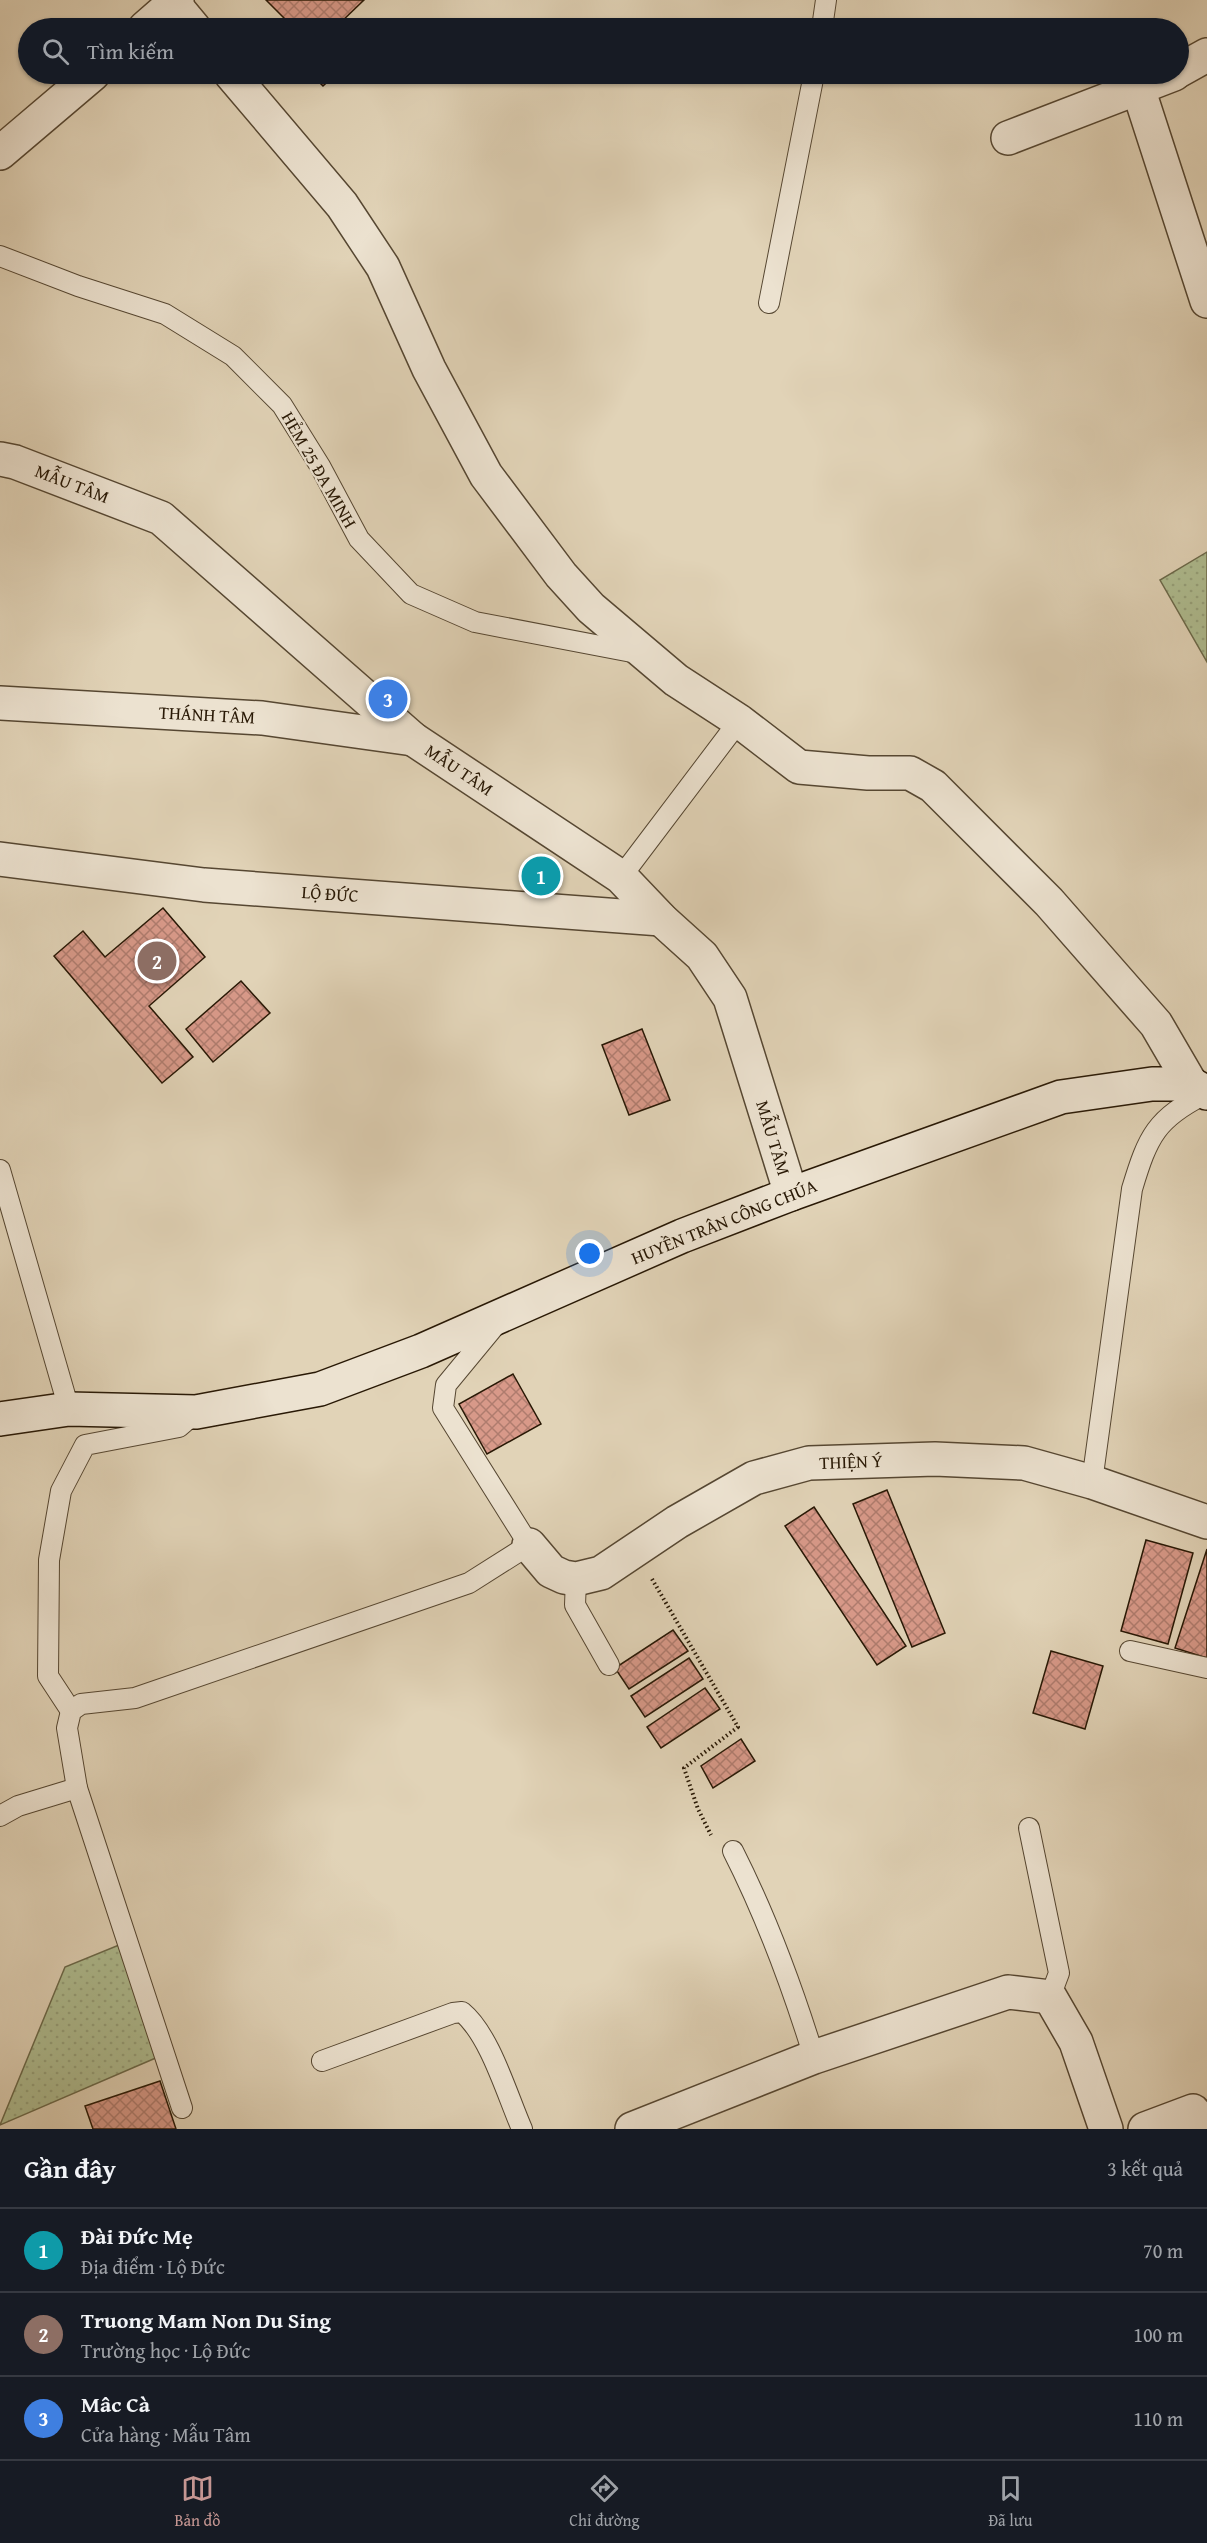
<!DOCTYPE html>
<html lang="vi">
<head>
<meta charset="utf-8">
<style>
	body { margin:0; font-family:"Gentium Book Plus",serif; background:#242831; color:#f1f3f6 }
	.you { position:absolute; left:590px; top:1254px; width:21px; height:21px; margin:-15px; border:4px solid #fff; border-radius:50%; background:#1a73e8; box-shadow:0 0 0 9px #1a73e833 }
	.badge { display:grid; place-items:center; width:39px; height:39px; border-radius:50%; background:#c59692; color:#fff; font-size:20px; font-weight:700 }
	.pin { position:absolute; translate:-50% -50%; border:3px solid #fff; box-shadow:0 2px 6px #0006 }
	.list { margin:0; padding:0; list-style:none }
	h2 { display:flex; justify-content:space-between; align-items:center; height:78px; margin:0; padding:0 24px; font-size:26px }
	h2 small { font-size:20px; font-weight:400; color:#9ea1a6 }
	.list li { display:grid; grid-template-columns:39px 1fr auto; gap:18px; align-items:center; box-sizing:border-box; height:84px; padding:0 24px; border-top:2px solid #363941 }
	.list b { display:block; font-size:22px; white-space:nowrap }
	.list p { margin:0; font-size:20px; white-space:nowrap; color:#9ea1a6 }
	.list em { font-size:20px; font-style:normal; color:#9ea1a6 }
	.icon { flex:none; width:33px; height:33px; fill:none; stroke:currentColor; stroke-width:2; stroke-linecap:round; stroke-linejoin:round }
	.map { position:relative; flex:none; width:1207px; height:2129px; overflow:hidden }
	.search { position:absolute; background:#171b24; box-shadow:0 2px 4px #0004; left:18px; right:18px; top:18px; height:66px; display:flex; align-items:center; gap:15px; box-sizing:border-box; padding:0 21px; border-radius:33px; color:#9ea1a6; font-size:22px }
	.sheet { height:330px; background:#171b24 }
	nav { display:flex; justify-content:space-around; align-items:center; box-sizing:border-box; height:84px; border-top:2px solid #363941; background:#171b24; font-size:16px; color:#9ea1a6 }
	nav a { display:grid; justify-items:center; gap:3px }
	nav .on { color:#c59692 }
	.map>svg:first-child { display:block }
</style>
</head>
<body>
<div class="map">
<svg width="1207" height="2129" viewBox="0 0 1207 2129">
	<defs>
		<pattern id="green-dots" width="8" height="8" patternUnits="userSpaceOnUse" patternTransform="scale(1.5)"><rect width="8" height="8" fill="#afbd91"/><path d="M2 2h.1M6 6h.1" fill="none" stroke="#97a27c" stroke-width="1.8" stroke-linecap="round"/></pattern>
		<pattern id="building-cross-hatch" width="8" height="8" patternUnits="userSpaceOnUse" patternTransform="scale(1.5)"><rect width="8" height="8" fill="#d89989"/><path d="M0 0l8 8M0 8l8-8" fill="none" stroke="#af7c6e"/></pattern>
	</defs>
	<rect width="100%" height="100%" fill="#e1d3b7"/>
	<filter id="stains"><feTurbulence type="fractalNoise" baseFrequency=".00333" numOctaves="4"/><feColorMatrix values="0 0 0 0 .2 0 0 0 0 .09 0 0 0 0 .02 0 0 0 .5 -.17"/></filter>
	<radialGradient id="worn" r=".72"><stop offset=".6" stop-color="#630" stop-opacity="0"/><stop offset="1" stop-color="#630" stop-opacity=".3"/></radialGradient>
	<g fill="url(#green-dots)" stroke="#6c6a4b" stroke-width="1.5">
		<polygon points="1207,552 1207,662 1160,580"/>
		<polygon points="119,1945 158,2057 0,2125 65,1967"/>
	</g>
	<g fill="url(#building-cross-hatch)" stroke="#281805" stroke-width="1.5">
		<polygon points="266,0 364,0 338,25 341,28 294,28"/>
		<polygon points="311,74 336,74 323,86"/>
		<polygon points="163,908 205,957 149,1006 193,1057 162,1083 54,956 83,931 105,957"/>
		<polygon points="241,981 270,1013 213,1062 186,1029"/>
		<polygon points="642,1029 670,1100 629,1115 602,1045"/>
		<polygon points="513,1374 541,1424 487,1454 459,1404"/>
		<polygon points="887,1490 945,1633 912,1647 853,1504"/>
		<polygon points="814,1507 906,1646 877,1665 785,1526"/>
		<polygon points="1146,1540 1193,1553 1168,1644 1121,1631"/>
		<polygon points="1207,1549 1207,1658 1175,1648"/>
		<polygon points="673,1630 688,1651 629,1689 615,1668"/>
		<polygon points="1051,1651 1103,1666 1085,1729 1033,1713"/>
		<polygon points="689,1658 703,1679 645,1717 631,1696"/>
		<polygon points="705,1688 720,1709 661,1748 647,1727"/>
		<polygon points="741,1739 755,1761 713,1788 701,1766"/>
		<polygon points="160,2081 176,2129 93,2129 85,2106"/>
	</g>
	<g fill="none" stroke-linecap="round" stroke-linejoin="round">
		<defs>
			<g id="lane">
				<polyline points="822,28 826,0"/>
				<polyline points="0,256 78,286 165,314 233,356 282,405 320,466 359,539 411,594 475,622 637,653"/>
				<polyline points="769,303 814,74"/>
				<polyline points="621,877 739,721"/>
				<polyline points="0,1170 69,1409"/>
				<path d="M1092,1482L1132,1189C1148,1136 1156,1118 1207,1093"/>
				<polyline points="576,1579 575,1605 609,1665"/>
				<polyline points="1130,1651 1207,1668"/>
				<polyline points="71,1711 48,1676 49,1560 61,1491 85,1445 179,1427 193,1415"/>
				<polyline points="0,1816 18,1806 77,1788"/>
				<polyline points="1029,1828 1059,1973 1050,1997"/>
				<path d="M733,1851C767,1918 792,1986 814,2057"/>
				<path d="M322,2061L453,2013L462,2012C490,2035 507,2095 522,2129"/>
				<polyline points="182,2108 77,1788 67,1728 71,1711 81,1704 135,1698 469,1583 529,1545 443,1408 446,1385 498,1322"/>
			</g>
			<g id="street">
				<polyline points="174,4 194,28"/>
				<polyline points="145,28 177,0"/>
				<polyline points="1178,71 1207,55"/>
				<polyline points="231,74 342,205 383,267 429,369 486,475 561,575 591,608 676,680 739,721 799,767 868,773 910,773 933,786 1049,902 1156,1024 1191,1084"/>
				<polyline points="1138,88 1207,301"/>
				<polyline points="1008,138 1174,74"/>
				<polyline points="0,153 93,74"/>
				<polyline points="0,459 15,462 161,518 413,739 621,877 661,919 702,956 730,998 791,1194"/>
				<polyline points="0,703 262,718 413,739"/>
				<polyline points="0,859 204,885 661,919"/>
				<polyline points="529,1545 551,1571 564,1577 576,1579 601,1573 677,1522 754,1478 809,1463 935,1459 1024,1463 1092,1482 1207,1522"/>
				<polyline points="632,2129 814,2057 1008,1992 1050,1997 1076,2042 1106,2129"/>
				<polyline points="1145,2129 1193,2111 1201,2129"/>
			</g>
			<polyline id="secondary" points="0,1419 69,1409 196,1412 320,1389 421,1351 682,1236 791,1194 1061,1097 1152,1084 1191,1084 1207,1093"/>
		</defs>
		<use href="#lane" stroke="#564732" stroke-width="22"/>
		<use href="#street" stroke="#564732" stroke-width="36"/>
		<use href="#secondary" stroke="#281805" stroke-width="36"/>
		<polyline stroke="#281805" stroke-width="4" stroke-dasharray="1.5 3" stroke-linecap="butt" points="652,1579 738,1727 684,1768 698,1809 711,1835"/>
		<use href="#lane" stroke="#ece2d0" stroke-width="20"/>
		<use href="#street" stroke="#ece2d0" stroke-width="33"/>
		<use href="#secondary" stroke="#ece2d0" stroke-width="33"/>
	</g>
	<g text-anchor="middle" stroke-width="4.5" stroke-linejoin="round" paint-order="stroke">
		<g font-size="18" fill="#281805" stroke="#ece2d0">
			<text transform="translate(319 470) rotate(60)" y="6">HẺM 25 ĐA MINH</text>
			<text transform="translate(72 484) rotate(21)" y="6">MẪU TÂM</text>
			<text transform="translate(207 715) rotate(3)" y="6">THÁNH TÂM</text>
			<text transform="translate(459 770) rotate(34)" y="6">MẪU TÂM</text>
			<text transform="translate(330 894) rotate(4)" y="6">LỘ ĐỨC</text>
			<text transform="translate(773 1138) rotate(73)" y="6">MẪU TÂM</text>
			<text transform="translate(724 1222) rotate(-22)" y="6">HUYỀN TRÂN CÔNG CHÚA</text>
			<text transform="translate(851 1462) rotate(-2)" y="6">THIỆN Ý</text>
		</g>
	</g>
	<rect width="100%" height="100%" filter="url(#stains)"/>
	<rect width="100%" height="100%" fill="url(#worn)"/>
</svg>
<div class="you"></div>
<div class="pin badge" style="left:541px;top:876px;background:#0f9aa8">1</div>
<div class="pin badge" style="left:157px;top:961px;background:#8d6e63">2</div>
<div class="pin badge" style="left:388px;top:699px;background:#3f7fe0">3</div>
<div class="search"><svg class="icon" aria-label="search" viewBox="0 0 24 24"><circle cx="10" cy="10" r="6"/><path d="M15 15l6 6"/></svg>Tìm kiếm</div>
</div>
<section class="sheet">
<h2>Gần đây<small>3 kết quả</small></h2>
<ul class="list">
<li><span class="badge" style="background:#0f9aa8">1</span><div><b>Đài Đức Mẹ</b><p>Địa điểm · Lộ Đức</p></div><em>70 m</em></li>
<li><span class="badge" style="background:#8d6e63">2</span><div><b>Truong Mam Non Du Sing</b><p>Trường học · Lộ Đức</p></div><em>100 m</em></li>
<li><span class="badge" style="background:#3f7fe0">3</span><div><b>Mâc Cà</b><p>Cửa hàng · Mẫu Tâm</p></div><em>110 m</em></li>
</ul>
</section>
<nav>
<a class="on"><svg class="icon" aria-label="map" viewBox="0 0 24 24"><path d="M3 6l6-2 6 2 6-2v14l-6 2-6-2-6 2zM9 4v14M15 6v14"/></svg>Bản đồ</a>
<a><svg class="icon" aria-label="directions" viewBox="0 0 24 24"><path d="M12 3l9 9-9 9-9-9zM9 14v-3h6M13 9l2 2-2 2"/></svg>Chỉ đường</a>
<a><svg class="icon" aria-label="saved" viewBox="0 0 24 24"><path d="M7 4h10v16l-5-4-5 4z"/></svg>Đã lưu</a>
</nav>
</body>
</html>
